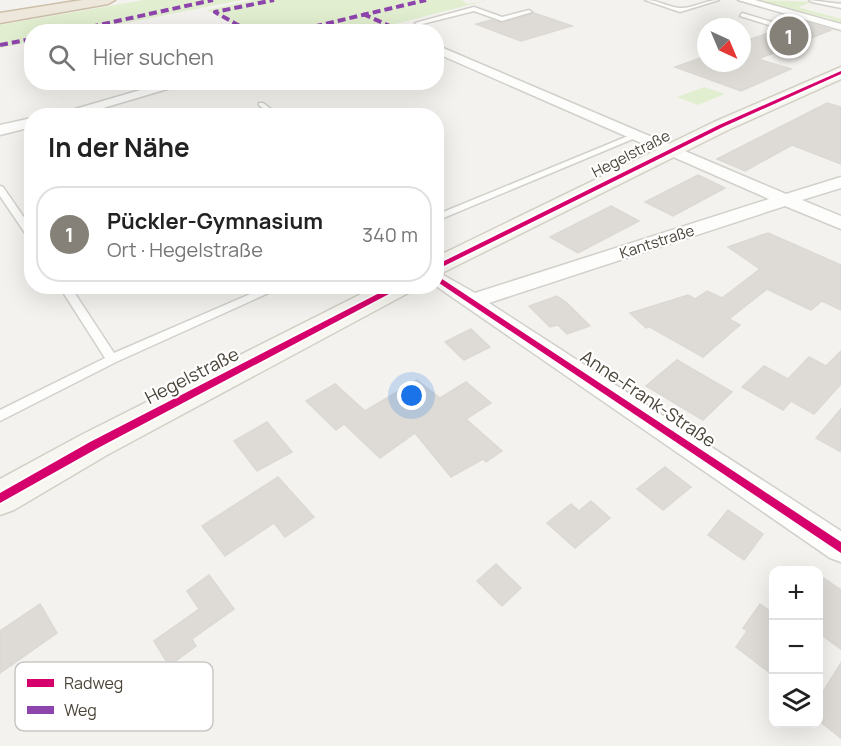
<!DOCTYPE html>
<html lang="de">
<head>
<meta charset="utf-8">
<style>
	body { margin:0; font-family:Manrope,sans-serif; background:#f6f6f6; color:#222 }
	.controls { position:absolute; right:18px; bottom:18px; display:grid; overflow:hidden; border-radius:12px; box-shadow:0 6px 24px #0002 }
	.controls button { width:54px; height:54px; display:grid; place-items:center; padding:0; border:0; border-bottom:2px solid #e0e0e0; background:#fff; color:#222; font:30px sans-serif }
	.compass { position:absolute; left:697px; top:18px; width:54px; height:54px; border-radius:50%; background:#fff; box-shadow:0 6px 24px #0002; rotate:136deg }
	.you { position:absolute; left:412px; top:396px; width:21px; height:21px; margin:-15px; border:4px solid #fff; border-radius:50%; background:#1a73e8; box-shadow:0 0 0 9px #1a73e833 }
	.badge { display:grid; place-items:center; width:39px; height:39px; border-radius:50%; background:#868178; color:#fff; font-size:20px; font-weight:700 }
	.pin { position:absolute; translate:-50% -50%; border:3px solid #fff; box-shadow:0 2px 6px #0006 }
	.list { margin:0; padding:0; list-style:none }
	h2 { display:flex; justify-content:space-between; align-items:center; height:78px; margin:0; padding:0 24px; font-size:26px }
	h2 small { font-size:20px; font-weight:400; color:#767676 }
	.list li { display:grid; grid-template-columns:39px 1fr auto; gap:18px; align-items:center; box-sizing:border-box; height:96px; margin:0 12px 12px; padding:0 12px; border:2px solid #e0e0e0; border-radius:24px }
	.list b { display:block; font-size:22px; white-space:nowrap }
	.list p { margin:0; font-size:20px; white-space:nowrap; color:#767676 }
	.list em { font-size:20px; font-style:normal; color:#767676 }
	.icon { flex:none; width:33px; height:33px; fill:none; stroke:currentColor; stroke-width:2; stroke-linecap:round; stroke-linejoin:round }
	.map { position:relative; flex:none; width:841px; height:746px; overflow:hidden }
	.search { position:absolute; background:#fff; box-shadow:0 6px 24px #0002; left:24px; top:24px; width:420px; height:66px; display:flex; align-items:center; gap:15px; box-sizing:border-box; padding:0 21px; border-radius:24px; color:#767676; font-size:22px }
	.panel { position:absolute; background:#fff; box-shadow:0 6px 24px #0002; left:24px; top:108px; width:420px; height:186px; border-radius:24px }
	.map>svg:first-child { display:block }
</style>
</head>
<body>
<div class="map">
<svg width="841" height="746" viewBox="0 0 841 746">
	<rect width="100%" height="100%" fill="#f4f2ee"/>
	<g fill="#e1eecf">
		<polygon points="144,0 242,0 84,31 32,32 31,42 0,48 0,25"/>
		<polygon points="253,0 462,0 467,4 488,0 364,32 246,31 207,10"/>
		<polygon points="753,0 816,2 820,4 809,3 798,7 841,19 841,24 829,21 832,19"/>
		<polygon points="704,87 725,94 698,105 677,97"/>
	</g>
	<g fill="#dedbd6" stroke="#dcd9d4" stroke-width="1.5">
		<polygon points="534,13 572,26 521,41 476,24 491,20 503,23"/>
		<polygon points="803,21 831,30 758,59 791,69 741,91 675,67 706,56 706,63 742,63 742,42"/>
		<polygon points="827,103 841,107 841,164 792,145 745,171 717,159"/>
		<polygon points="698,175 725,188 673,216 645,202"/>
		<polygon points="611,206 639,221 578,253 550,237"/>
		<polygon points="768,233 841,265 841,310 822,301 811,310 767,289 729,319 740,325 703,357 650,327 646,328 630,313 688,295 695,299 707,291 722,298 760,269 728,247"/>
		<polygon points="557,296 567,303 590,326 567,334 558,325 550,327 529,306"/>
		<polygon points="471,329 490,347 464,360 445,342"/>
		<polygon points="841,351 841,384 814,414 791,401 783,410 742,387 764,366 788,379 809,357 826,366"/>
		<polygon points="677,360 732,392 703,420 646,386"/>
		<polygon points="417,380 440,398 466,382 491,403 466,419 502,451 486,462 483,459 451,477 415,433 380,458 344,424 336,430 306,401 335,384 365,411"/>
		<polygon points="841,409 841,452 816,438"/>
		<polygon points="267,422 292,452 257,471 234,441"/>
		<polygon points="665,467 691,487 663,510 637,489"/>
		<polygon points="278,477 314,517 285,537 274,523 225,556 202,526"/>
		<polygon points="591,501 610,518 575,548 547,523 571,504 579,511"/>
		<polygon points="728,510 763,534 744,560 708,535"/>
		<polygon points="496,564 521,588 502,606 477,581"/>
		<polygon points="209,575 234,609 192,639 196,646 169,666 154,641 199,609 187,591"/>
		<polygon points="819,575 841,590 841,649 819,633"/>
		<polygon points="40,604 57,633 0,673 0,631"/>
		<polygon points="760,604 774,614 774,676 736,647 747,631 743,628"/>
		<polygon points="841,663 841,738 819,721 819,698"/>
	</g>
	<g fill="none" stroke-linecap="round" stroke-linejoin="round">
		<defs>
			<g id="lane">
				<path d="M645,0C658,0 668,7 679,8C692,9 705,0 719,0L680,12Z"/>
				<polygon points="809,0 841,4 841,8 812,2"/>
				<polygon points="474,7 502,17 529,10 532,12 502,21 474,11 418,25 415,23"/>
				<polygon points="742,13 772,22 795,14 800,15 772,26 740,16"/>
				<polygon points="97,82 122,82 103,87"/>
				<polygon points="259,103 263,103 280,116 272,116 259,105"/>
				<polygon points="633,134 640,136 436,221 436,215"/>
				<polygon points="0,186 3,187 32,229 32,240 29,239 0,196"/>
				<polygon points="59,286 70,286 114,353 269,286 284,286 116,362 0,421 0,410 105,358"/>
			</g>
			<g id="street">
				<polygon points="738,0 755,0 841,24 841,30"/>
				<polygon points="436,45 786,194 841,177 841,188 802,200 841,216 841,229 785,206 489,303 841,531 841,562 830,558 436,286 436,271 475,293 769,199 436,53"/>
				<polygon points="168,82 191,82 76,116 51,116"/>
				<polygon points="32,118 32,127 0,135 0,125"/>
			</g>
			<g id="secondary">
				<polygon points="841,67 841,79 728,130 436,276 436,257 714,122"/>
				<polygon points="377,286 414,286 410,292 107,455 14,510 0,515 0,479 81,435"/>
			</g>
			<polygon id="highway" points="82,0 115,0 108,4 0,23 0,13"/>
		</defs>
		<use href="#lane" stroke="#d2d0cb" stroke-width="3"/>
		<use href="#street" stroke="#d2d0cb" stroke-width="3"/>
		<use href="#secondary" stroke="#d3cfc5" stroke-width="3"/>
		<use href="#highway" stroke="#ccbfa9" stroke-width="3"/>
		<use href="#lane" fill="#fdfdfc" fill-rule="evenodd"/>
		<use href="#street" fill="#fdfdfc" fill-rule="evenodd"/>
		<use href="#secondary" fill="#f7f6f1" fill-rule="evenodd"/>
		<use href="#highway" fill="#ede8db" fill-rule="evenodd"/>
		<g stroke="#8e44ad" stroke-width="4" stroke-dasharray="8 4" stroke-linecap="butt">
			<polyline points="363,14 392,27"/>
			<polyline points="67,32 213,0"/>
			<polyline points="250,32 215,12 274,0"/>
			<polyline points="291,32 426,0"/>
			<polyline points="0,45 32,39"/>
		</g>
		<defs>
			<g id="cycleway">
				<polygon points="841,71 841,74 723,127 436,270 436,265 719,125"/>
				<polygon points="436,275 841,542 841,553 436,281"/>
				<polygon points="393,286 404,286 98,448 0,503 0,493 90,442"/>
			</g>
		</defs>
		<use href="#cycleway" stroke="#fff" stroke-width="4"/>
		<use href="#cycleway" fill="#d6006c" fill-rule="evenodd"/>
	</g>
	<g text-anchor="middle" stroke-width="4.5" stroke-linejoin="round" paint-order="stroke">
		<g font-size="15" fill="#4b4439" stroke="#fff">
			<text transform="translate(631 154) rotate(-27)" y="5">Hegelstraße</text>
			<text transform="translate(657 242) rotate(-18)" y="5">Kantstraße</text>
		</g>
		<g font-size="18" fill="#4b4439" stroke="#fff">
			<text transform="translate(192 376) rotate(-27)" y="6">Hegelstraße</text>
			<text transform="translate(648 399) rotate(34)" y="6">Anne-Frank-Straße</text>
		</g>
	</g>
	<rect x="15" y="662" width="198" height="69" rx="9" fill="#fff" stroke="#c9c7c4" stroke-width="1.5"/>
	<rect x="27" y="679" width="27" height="8" fill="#d6006c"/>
	<rect x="27" y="706" width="27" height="8" fill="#8e44ad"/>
	<g font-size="16" fill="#4b4439">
		<text x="64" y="689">Radweg</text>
		<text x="64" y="716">Weg</text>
	</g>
</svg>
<div class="controls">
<button>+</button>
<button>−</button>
<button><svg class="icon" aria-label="layers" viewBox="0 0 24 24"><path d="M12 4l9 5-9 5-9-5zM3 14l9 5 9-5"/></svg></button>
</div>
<svg class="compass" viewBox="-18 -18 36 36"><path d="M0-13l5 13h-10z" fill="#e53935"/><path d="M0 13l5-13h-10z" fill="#767676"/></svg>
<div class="you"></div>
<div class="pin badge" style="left:789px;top:36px">1</div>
<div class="search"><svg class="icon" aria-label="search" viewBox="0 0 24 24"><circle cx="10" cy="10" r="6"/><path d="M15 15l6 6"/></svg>Hier suchen</div>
<section class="panel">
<h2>In der Nähe<small></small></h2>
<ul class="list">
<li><span class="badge">1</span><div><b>Pückler-Gymnasium</b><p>Ort · Hegelstraße</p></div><em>340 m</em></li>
</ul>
</section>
</div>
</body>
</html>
